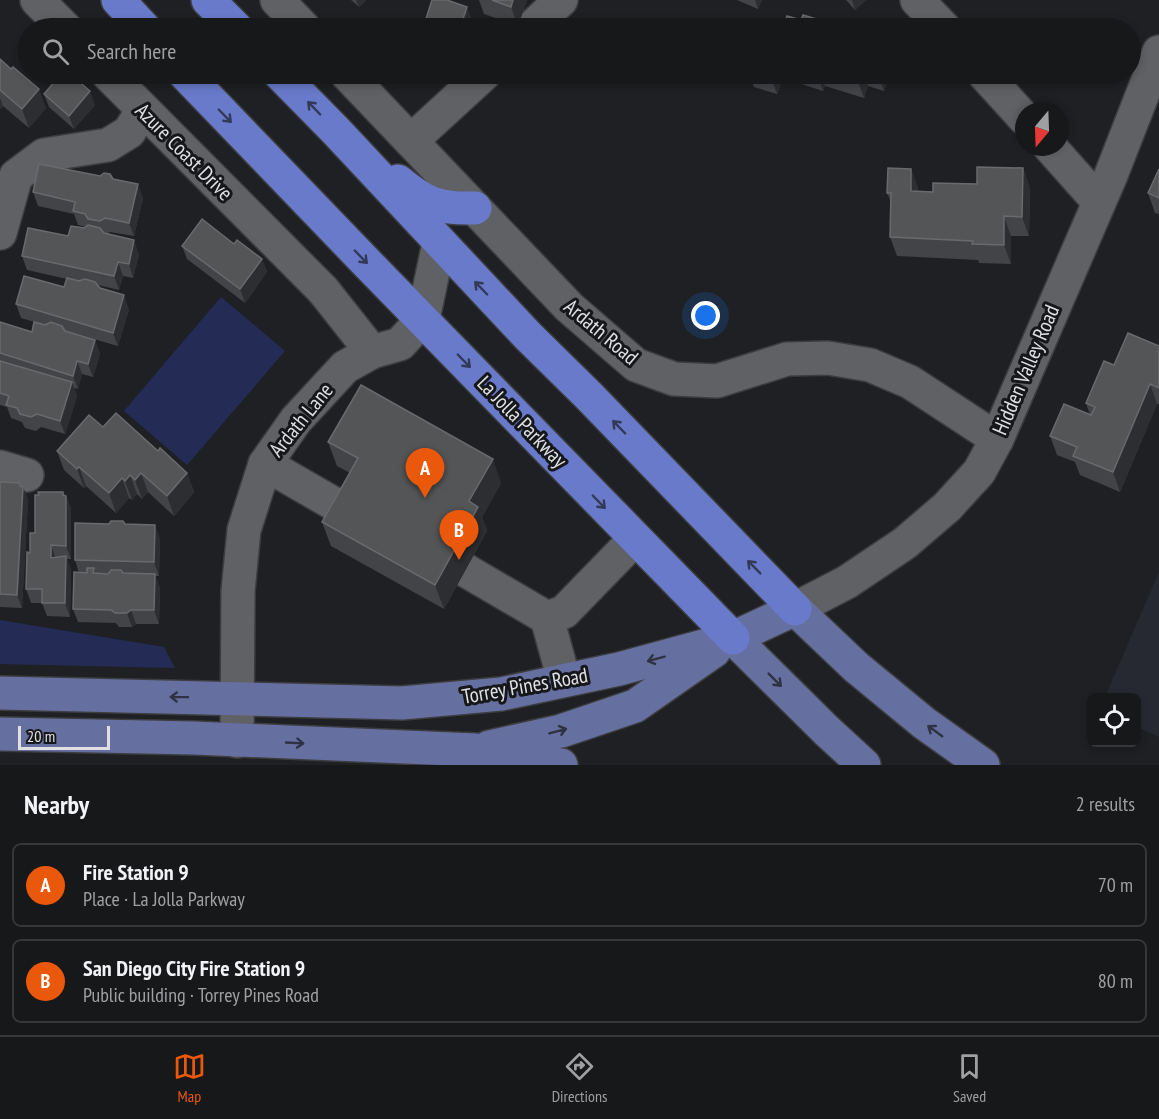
<!DOCTYPE html>
<html lang="en">
<head>
<meta charset="utf-8">
<style>
	body { margin:0; font-family:"PT Sans Narrow",sans-serif; background:#242527; color:#f1f3f6 }
	.controls { position:absolute; right:18px; bottom:18px; display:grid; overflow:hidden; border-radius:9px; box-shadow:0 3px 9px #0003 }
	.controls button { width:54px; height:54px; display:grid; place-items:center; padding:0; border:0; border-bottom:2px solid #363739; background:#17181a; color:#f1f3f6; font:30px sans-serif }
	.compass { position:absolute; left:1015px; top:102px; width:54px; height:54px; border-radius:50%; background:#17181a; box-shadow:0 3px 9px #0003; rotate:199deg }
	.scale { position:absolute; left:18px; bottom:15px; width:92px; box-sizing:border-box; padding-left:6px; border:3px solid #e0e0e2; border-top:0; font-size:16px; line-height:21px; white-space:nowrap; color:#e0e0e2; -webkit-text-stroke:4px #16171a; paint-order:stroke }
	.you { position:absolute; left:706px; top:316px; width:21px; height:21px; margin:-15px; border:4px solid #fff; border-radius:50%; background:#1a73e8; box-shadow:0 0 0 9px #1a73e833 }
	.badge { display:grid; place-items:center; width:39px; height:39px; border-radius:50%; background:#ea580c; color:#fff; font-size:20px; font-weight:700 }
	.pin { position:absolute; translate:-50% -50px; filter:drop-shadow(0 2px 3px #0008) }
	.pin::after { content:''; position:absolute; top:32px; width:21px; height:18px; background:inherit; clip-path:polygon(0 0,100% 0,50% 100%) }
	.list { margin:0; padding:0; list-style:none }
	h2 { display:flex; justify-content:space-between; align-items:center; height:78px; margin:0; padding:0 24px; font-size:26px }
	h2 small { font-size:20px; font-weight:400; color:#9ea0a2 }
	.list li { display:grid; grid-template-columns:39px 1fr auto; gap:18px; align-items:center; box-sizing:border-box; height:84px; margin:0 12px 12px; padding:0 12px; border:2px solid #363739; border-radius:9px }
	.list b { display:block; font-size:22px; white-space:nowrap }
	.list p { margin:0; font-size:20px; white-space:nowrap; color:#9ea0a2 }
	.list em { font-size:20px; font-style:normal; color:#9ea0a2 }
	.icon { flex:none; width:33px; height:33px; fill:none; stroke:currentColor; stroke-width:2; stroke-linecap:round; stroke-linejoin:round }
	.map { position:relative; flex:none; width:1159px; height:765px; overflow:hidden }
	.search { position:absolute; background:#17181a; box-shadow:0 3px 9px #0003; left:18px; right:18px; top:18px; height:66px; display:flex; align-items:center; gap:15px; box-sizing:border-box; padding:0 21px; border-radius:33px; color:#9ea0a2; font-size:22px }
	.sheet { height:270px; background:#17181a }
	nav { display:flex; justify-content:space-around; align-items:center; box-sizing:border-box; height:84px; border-top:2px solid #363739; background:#17181a; font-size:16px; color:#9ea0a2 }
	nav a { display:grid; justify-items:center; gap:3px }
	nav .on { color:#ea580c }
	.map>svg:first-child { display:block }
</style>
</head>
<body>
<div class="map">
<svg width="1159" height="765" viewBox="0 0 1159 765">
	<rect width="100%" height="100%" fill="#1f2023"/>
	<polygon fill="#272932" points="1159,572 1159,737 1137,727 1136,698 1105,697"/>
	<g fill="#242c56">
		<polygon points="221,297 285,351 187,465 124,411"/>
		<polygon points="0,620 164,647 175,668 0,664"/>
	</g>
	<g fill="none" stroke-linecap="round" stroke-linejoin="round">
		<defs>
			<g id="minor">
				<polyline points="37,0 65,28"/>
				<polyline points="277,0 304,28"/>
				<polyline points="917,0 944,28"/>
				<polyline points="531,28 561,0"/>
				<polyline points="108,74 323,290 372,352"/>
				<polyline points="347,74 569,307 636,365 674,379 717,381 787,359 828,358 870,365 910,382 997,439"/>
				<polyline points="984,74 1024,118"/>
				<polyline points="411,141 484,74"/>
				<polyline points="1050,147 1099,202"/>
				<polyline points="0,233 16,176 44,155 108,145 129,132 143,110"/>
				<polyline points="265,464 350,513"/>
				<polyline points="0,467 27,475"/>
				<polyline points="465,570 547,618 564,612 635,539"/>
				<polyline points="795,609 847,582 905,543 947,507 979,472 997,439 1111,175 1159,52"/>
				<polyline points="547,618 564,680"/>
				<polyline points="237,741 238,591 244,530 265,464 296,420 345,367 372,352 400,344 423,319 439,243"/>
			</g>
			<g id="major">
				<polyline points="733,638 827,731 864,765"/>
				<polyline points="0,693 402,703 501,694 619,669 733,638 795,609 856,667 924,723 983,765"/>
				<polyline points="0,734 194,738 475,750 561,765"/>
				<polyline points="489,747 561,731 635,706 714,651"/>
			</g>
			<g id="highway">
				<polyline points="118,0 144,28"/>
				<polyline points="208,0 236,28"/>
				<polyline points="185,74 364,260 733,638"/>
				<polyline points="280,74 336,131 528,336 589,396 795,609"/>
				<path d="M398,181C426,204 438,209 475,208"/>
			</g>
		</defs>
		<use href="#minor" stroke="#3d3d3f" stroke-width="36"/>
		<use href="#major" stroke="#3d3d3f" stroke-width="36"/>
		<use href="#highway" stroke="#3d3d3f" stroke-width="36"/>
		<use href="#minor" stroke="#606164" stroke-width="33"/>
		<use href="#major" stroke="#6570a1" stroke-width="33"/>
		<use href="#highway" stroke="#697aca" stroke-width="33"/>
	</g>
	<g fill="#434447">
		<polygon points="351,0 366,0 359,7"/>
		<polygon points="479,0 527,0 518,26 484,14"/>
		<polygon points="737,0 762,0 758,9"/>
		<polygon points="846,0 866,0 855,10"/>
		<polygon points="0,59 46,108 29,128 3,106 0,109"/>
		<polygon points="749,74 890,74 884,91 868,86 864,98 825,86 823,91 783,78 777,94 754,87"/>
		<polygon points="44,94 95,105 74,129 49,107"/>
		<polygon points="1023,168 1030,188 1029,236 1011,236 1011,264 979,263 978,260 897,256 890,237 891,202 887,193 911,169 918,188 918,191 933,192 977,184"/>
		<polygon points="1159,169 1159,214 1155,213 1148,193"/>
		<polygon points="113,179 143,198 134,236 110,232 106,234 139,254 133,278 123,276 119,290 98,285 100,288 129,309 118,346 70,332 95,340 100,354 93,377 82,374 78,389 74,388 77,396 65,434 41,427 36,431 25,428 22,422 11,418 7,407 0,405 0,322 32,332 45,325 21,318 16,304 64,287 67,279 27,270 22,256 68,236 86,227 78,225 74,214 38,206 33,192"/>
		<polygon points="234,244 262,259 267,272 245,303 187,259 182,246"/>
		<polygon points="1159,346 1159,404 1157,404 1120,492 1080,475 1075,462 1057,455 1050,436 1090,415 1086,403 1114,365"/>
		<polygon points="103,427 158,451 187,473 194,492 174,516 148,492 142,499 137,494 132,500 129,498 116,513 86,486 84,488 64,470 57,451"/>
		<polygon points="328,442 501,483 482,517 487,531 444,609 331,546 322,522 350,473 337,466"/>
		<polygon points="0,482 20,483 21,486 23,487 28,500 22,608 0,607"/>
		<polygon points="63,492 64,495 66,496 71,509 71,559 67,559 71,570 70,617 47,616 42,603 31,603 26,589 30,553 35,533 39,495"/>
		<polygon points="125,524 160,539 159,576 155,576 160,588 159,624 136,624 132,627 119,627 116,623 78,622 73,609 79,573 75,560"/>
	</g>
	<g fill="#2d2e31">
		<polygon points="356,0 366,0 359,7"/>
		<polygon points="513,0 527,0 518,26 511,7"/>
		<polygon points="755,0 762,0 758,9"/>
		<polygon points="852,0 866,0 855,10"/>
		<polygon points="467,7 472,20 469,28 460,28"/>
		<polygon points="771,74 781,74 783,78 777,94 770,75"/>
		<polygon points="817,74 820,74 825,86 823,91"/>
		<polygon points="859,74 863,74 868,86 864,98 857,79"/>
		<polygon points="878,74 890,74 884,91"/>
		<polygon points="39,89 46,108 29,128 22,109"/>
		<polygon points="90,91 95,105 74,129 69,116"/>
		<polygon points="0,98 3,106 0,109"/>
		<polygon points="1023,168 1030,188 1029,236 1022,217"/>
		<polygon points="911,169 918,188 918,210 911,191"/>
		<polygon points="138,184 143,198 134,236 129,223"/>
		<polygon points="1004,216 1011,236 1011,264 1004,245"/>
		<polygon points="134,240 139,254 133,278 129,264"/>
		<polygon points="262,259 267,272 245,303 240,289"/>
		<polygon points="118,262 123,276 119,290 114,276"/>
		<polygon points="124,295 129,309 118,346 113,333"/>
		<polygon points="95,340 100,354 93,377 88,364"/>
		<polygon points="77,361 82,374 78,389 73,376"/>
		<polygon points="72,382 77,396 65,434 60,421"/>
		<polygon points="1150,384 1157,404 1120,492 1113,472"/>
		<polygon points="493,459 501,483 482,517 487,531 444,609 435,585 469,501"/>
		<polygon points="79,467 86,486 84,488 77,469"/>
		<polygon points="141,473 148,492 142,499 135,480"/>
		<polygon points="187,473 194,492 174,516 167,496"/>
		<polygon points="130,475 137,494 132,500 125,481"/>
		<polygon points="122,478 129,498 116,513 109,493"/>
		<polygon points="20,483 23,492 23,487 28,500 22,608 17,595"/>
		<polygon points="63,492 66,500 66,496 71,509 71,559 66,546"/>
		<polygon points="155,525 160,539 159,576 154,562"/>
		<polygon points="51,545 56,559 51,558"/>
		<polygon points="66,556 71,570 70,617 65,603"/>
		<polygon points="155,574 160,588 159,624 154,610"/>
		<polygon points="131,610 136,624 132,627 127,613"/>
	</g>
	<g fill="#545557" stroke="#6a6a6d" stroke-width="1.5">
		<polygon points="432,0 447,0 467,7 460,28 423,28"/>
		<polygon points="492,0 513,0 511,7"/>
		<polygon points="803,15 840,26 841,24 855,28 783,28 787,16 801,20"/>
		<polygon points="858,20 886,28 856,28"/>
		<polygon points="762,23 778,28 760,28"/>
		<polygon points="0,59 11,69 13,67 39,89 22,109 0,90"/>
		<polygon points="61,74 70,74 90,91 69,116 44,94"/>
		<polygon points="839,74 859,74 857,79"/>
		<polygon points="39,164 100,176 104,173 110,174 113,179 138,184 129,223 105,218 100,221 88,219 85,214 73,211 75,202 33,192"/>
		<polygon points="977,167 1023,168 1022,217 1004,216 1004,245 972,244 973,241 890,237 891,193 887,193 888,168 911,169 911,191 933,192 933,183 977,184"/>
		<polygon points="1159,169 1159,198 1148,193"/>
		<polygon points="202,219 234,244 237,240 262,259 240,289 182,246"/>
		<polygon points="88,225 100,228 104,233 134,240 129,264 118,262 114,276 22,256 28,228 68,236 71,226 84,228"/>
		<polygon points="24,276 64,287 67,278 79,281 85,279 95,282 100,288 124,295 113,333 16,304"/>
		<polygon points="0,322 32,332 34,322 45,325 51,322 62,326 65,331 95,340 88,364 77,361 73,376 0,353"/>
		<polygon points="1128,333 1159,346 1159,388 1150,384 1113,472 1073,456 1077,447 1050,436 1064,404 1091,415 1095,407 1086,403 1104,361 1114,365"/>
		<polygon points="0,361 72,382 60,421 37,414 31,417 20,414 17,408 6,405 9,396 0,393"/>
		<polygon points="361,385 493,459 469,501 478,507 435,585 322,522 358,458 328,442"/>
		<polygon points="116,413 158,451 160,448 187,473 167,496 141,473 135,480 130,475 125,481 122,478 109,493 79,467 77,469 57,451 89,415 103,427"/>
		<polygon points="0,482 20,483 20,486 23,487 17,595 0,594"/>
		<polygon points="38,492 63,492 63,495 66,496 66,546 51,545 51,558 66,556 65,603 42,603 42,589 26,589 27,552 30,553 30,533 35,533 35,495 39,495"/>
		<polygon points="111,521 123,521 125,524 155,525 154,562 75,560 75,523 109,524"/>
		<polygon points="87,568 94,568 93,573 108,574 111,570 121,570 123,573 155,574 154,610 131,610 127,613 115,613 111,610 73,609 74,572 87,573"/>
	</g>
	<defs><path id="oneway-shaft" d="M-6 0H5M1.5-3L5.5 0L1.5 3" fill="none" stroke-width="1.6" stroke-linecap="round" stroke-linejoin="round" transform="scale(1.5)"/></defs>
	<g stroke="#333a58">
		<use href="#oneway-shaft" transform="translate(314 108) rotate(-134)"/>
		<use href="#oneway-shaft" transform="translate(225 116) rotate(46)"/>
		<use href="#oneway-shaft" transform="translate(361 257) rotate(46)"/>
		<use href="#oneway-shaft" transform="translate(481 288) rotate(-134)"/>
		<use href="#oneway-shaft" transform="translate(464 361) rotate(46)"/>
		<use href="#oneway-shaft" transform="translate(619 427) rotate(-134)"/>
		<use href="#oneway-shaft" transform="translate(599 502) rotate(46)"/>
		<use href="#oneway-shaft" transform="translate(754 567) rotate(-135)"/>
	</g>
	<g stroke="#2e3242">
		<use href="#oneway-shaft" transform="translate(656 659) rotate(165)"/>
		<use href="#oneway-shaft" transform="translate(775 680) rotate(45)"/>
		<use href="#oneway-shaft" transform="translate(179 697) rotate(-179)"/>
		<use href="#oneway-shaft" transform="translate(558 731) rotate(-15)"/>
		<use href="#oneway-shaft" transform="translate(935 731) rotate(-144)"/>
		<use href="#oneway-shaft" transform="translate(295 743) rotate(3)"/>
	</g>
	<g text-anchor="middle" stroke-width="6" stroke-linejoin="round" paint-order="stroke">
		<g font-size="21" fill="#e0e0e2" stroke="#16171a">
			<text transform="translate(184 152) rotate(45)" y="7">Azure Coast Drive</text>
			<text transform="translate(601 332) rotate(40)" y="7">Ardath Road</text>
			<text transform="translate(1026 370) rotate(-67)" y="7">Hidden Valley Road</text>
			<text transform="translate(301 420) rotate(-51)" y="7">Ardath Lane</text>
			<text transform="translate(522 422) rotate(46)" y="7">La Jolla Parkway</text>
			<text transform="translate(525 686) rotate(-10)" y="7">Torrey Pines Road</text>
		</g>
	</g>
</svg>
<div class="controls">
<button><svg class="icon" aria-label="locate" viewBox="0 0 24 24"><circle cx="12" cy="12" r="6"/><path d="M12 2v4M12 18v4M2 12h4M18 12h4"/></svg></button>
</div>
<svg class="compass" viewBox="-18 -18 36 36"><path d="M0-13l5 13h-10z" fill="#e53935"/><path d="M0 13l5-13h-10z" fill="#9ea0a2"/></svg>
<div class="scale">20 m</div>
<div class="you"></div>
<div class="pin badge" style="left:425px;top:498px">A</div>
<div class="pin badge" style="left:459px;top:560px">B</div>
<div class="search"><svg class="icon" aria-label="search" viewBox="0 0 24 24"><circle cx="10" cy="10" r="6"/><path d="M15 15l6 6"/></svg>Search here</div>
</div>
<section class="sheet">
<h2>Nearby<small>2 results</small></h2>
<ul class="list">
<li><span class="badge">A</span><div><b>Fire Station 9</b><p>Place · La Jolla Parkway</p></div><em>70 m</em></li>
<li><span class="badge">B</span><div><b>San Diego City Fire Station 9</b><p>Public building · Torrey Pines Road</p></div><em>80 m</em></li>
</ul>
</section>
<nav>
<a class="on"><svg class="icon" aria-label="map" viewBox="0 0 24 24"><path d="M3 6l6-2 6 2 6-2v14l-6 2-6-2-6 2zM9 4v14M15 6v14"/></svg>Map</a>
<a><svg class="icon" aria-label="directions" viewBox="0 0 24 24"><path d="M12 3l9 9-9 9-9-9zM9 14v-3h6M13 9l2 2-2 2"/></svg>Directions</a>
<a><svg class="icon" aria-label="saved" viewBox="0 0 24 24"><path d="M7 4h10v16l-5-4-5 4z"/></svg>Saved</a>
</nav>
</body>
</html>
